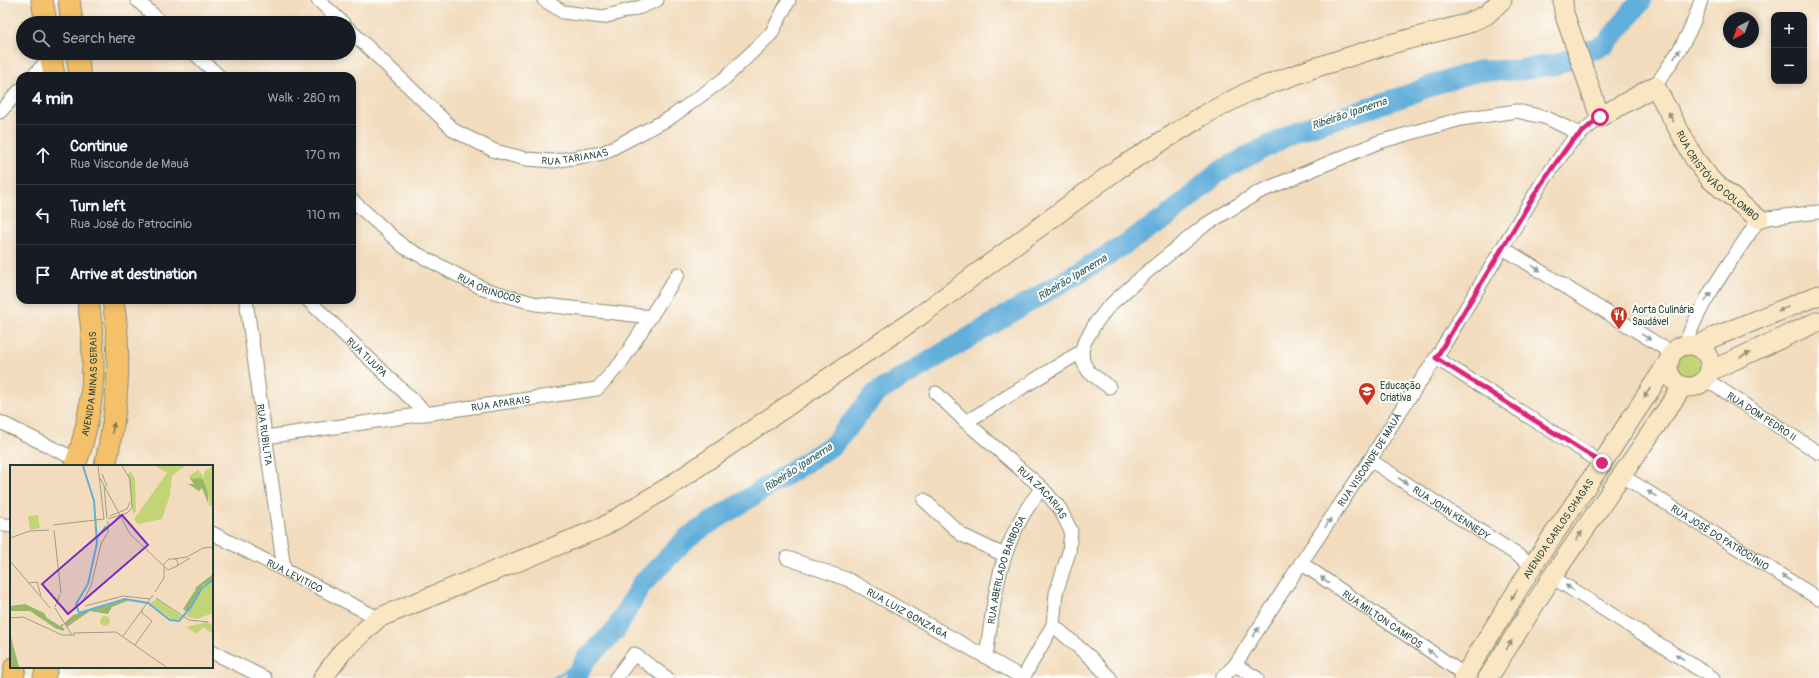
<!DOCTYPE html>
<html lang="en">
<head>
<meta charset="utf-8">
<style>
	body { margin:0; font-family:Pangolin,sans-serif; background:#20242c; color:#f1f3f6 }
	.controls { position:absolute; right:12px; top:12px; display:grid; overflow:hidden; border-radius:8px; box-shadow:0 2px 6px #0003 }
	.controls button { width:36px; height:36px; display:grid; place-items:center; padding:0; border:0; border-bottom:1px solid #363941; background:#171b24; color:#f1f3f6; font:20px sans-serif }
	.compass { position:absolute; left:1723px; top:12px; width:36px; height:36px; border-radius:50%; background:#171b24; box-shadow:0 2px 6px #0003; rotate:221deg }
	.stop { position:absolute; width:12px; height:12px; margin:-9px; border:3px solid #db2777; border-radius:50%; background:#fff }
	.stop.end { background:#db2777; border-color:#fff; box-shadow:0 1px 4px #0008 }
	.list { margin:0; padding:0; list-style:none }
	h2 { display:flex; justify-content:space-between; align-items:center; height:52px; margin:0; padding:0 16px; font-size:17px }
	h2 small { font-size:13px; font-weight:400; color:#9ea1a6 }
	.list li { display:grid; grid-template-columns:26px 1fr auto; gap:12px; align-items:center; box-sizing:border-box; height:60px; padding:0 16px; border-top:1px solid #363941 }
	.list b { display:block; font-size:15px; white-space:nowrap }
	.list p { margin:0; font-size:13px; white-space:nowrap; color:#9ea1a6 }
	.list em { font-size:13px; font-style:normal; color:#9ea1a6 }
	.icon { flex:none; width:22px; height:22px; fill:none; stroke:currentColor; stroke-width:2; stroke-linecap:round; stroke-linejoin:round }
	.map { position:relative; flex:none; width:1819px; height:678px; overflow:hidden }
	.search { position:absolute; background:#171b24; box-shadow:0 2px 6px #0003; left:16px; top:16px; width:340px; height:44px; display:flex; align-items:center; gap:10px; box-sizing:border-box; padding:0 14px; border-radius:22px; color:#9ea1a6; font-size:15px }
	.panel { position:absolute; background:#171b24; box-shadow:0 2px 6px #0003; left:16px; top:72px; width:340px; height:232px; border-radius:12px }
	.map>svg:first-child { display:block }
</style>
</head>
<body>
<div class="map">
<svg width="1819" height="678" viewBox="0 0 1819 678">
	<rect width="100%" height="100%" fill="#fdfcf7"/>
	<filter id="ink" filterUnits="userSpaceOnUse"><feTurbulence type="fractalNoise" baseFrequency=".025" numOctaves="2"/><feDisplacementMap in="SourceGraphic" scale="8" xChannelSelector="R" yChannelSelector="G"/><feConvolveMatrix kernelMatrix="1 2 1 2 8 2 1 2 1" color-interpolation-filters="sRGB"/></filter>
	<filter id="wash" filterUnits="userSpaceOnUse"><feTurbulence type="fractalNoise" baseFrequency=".012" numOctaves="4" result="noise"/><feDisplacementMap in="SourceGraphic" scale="16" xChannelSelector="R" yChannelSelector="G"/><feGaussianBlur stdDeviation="0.9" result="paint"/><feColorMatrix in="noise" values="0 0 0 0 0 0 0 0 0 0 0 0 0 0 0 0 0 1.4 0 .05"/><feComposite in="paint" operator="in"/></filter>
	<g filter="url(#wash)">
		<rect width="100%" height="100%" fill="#f2dcbd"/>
		<circle fill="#c3d476" stroke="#718855" cx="1690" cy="366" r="16"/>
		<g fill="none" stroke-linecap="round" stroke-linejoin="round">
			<polyline stroke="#60aeda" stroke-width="3.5" points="554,678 586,659"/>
			<polyline stroke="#60aeda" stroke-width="21" points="575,678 586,659 615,631 641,585 688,537 833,445 876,393 1098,261 1166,218 1220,171 1297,131 1408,95 1438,83 1478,71 1519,70 1558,64 1606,44 1642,0"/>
		</g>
	</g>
	<g filter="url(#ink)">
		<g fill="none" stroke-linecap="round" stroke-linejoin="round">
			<defs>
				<g id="street">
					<polyline points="137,0 162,23"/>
					<polyline points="318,0 343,23"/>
					<polyline points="544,0 563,12 603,17 641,7 657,0"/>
					<path id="s1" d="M349,29L455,131L495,151L526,159L554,161L603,153L670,118L724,79L771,34L789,0"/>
					<polyline points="194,53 219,76"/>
					<polyline points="33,76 51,57"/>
					<path d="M1655,86C1675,58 1692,33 1701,0"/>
					<polyline points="0,112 20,90"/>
					<path id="s2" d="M352,200L404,247L484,289L536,304L651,317"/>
					<polyline points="1503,248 1672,353"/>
					<path id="s3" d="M246,300L284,569"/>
					<path id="s4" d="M308,300L426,413"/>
					<path d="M1685,345C1701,299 1733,259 1759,219L1819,212"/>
					<polyline points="1436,358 1602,463"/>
					<path id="s5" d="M1705,379L1819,453"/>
					<polyline points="1109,387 1089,372 1083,362 1082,351 1084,343 1095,324 1109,306 1147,272 1205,225 1259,192 1379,142 1461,119 1517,111 1547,118 1580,134"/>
					<path id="s6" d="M936,393L966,422L1042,488L1060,509L1071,531L1069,552L1056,593L1053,625L1023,678"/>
					<polyline points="0,422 77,460"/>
					<polyline points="966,422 1082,351"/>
					<path id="s7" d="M266,437L597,389L620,364L678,274"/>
					<path id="s8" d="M1370,460L1533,565"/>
					<path id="s9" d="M1621,475L1819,599"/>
					<polyline points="924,500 962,535 1004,555"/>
					<polyline points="0,524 11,526"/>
					<path id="s10" d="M212,533L378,618"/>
					<path id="s11" d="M787,558L849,580L1023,678"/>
					<path id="s12" d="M1301,563L1465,675"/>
					<polyline points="1552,577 1713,678"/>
					<polyline points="1053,625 1091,658 1110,678"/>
					<polyline points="212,652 265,678"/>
					<path id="s13" d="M986,657C995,594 999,540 1042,488"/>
					<polyline points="1235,665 1257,678"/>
					<polyline points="616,678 634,654 667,678"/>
					<path id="s14" d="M1222,678L1235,665L1301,563L1370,460L1399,413L1436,358L1541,184L1571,142L1600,117"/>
				</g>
				<g id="secondary">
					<path id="s15" d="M1563,0L1564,13L1600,117L1655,86L1694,158L1711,180L1759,219"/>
					<circle cx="1689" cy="366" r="21"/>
					<polyline points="1697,346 1714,337 1819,295"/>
					<polyline points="1710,371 1819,321"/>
					<polyline points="323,678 342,652 378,618 603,527 670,486 918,317 1118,169 1204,115 1250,91 1314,68 1383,46 1466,24 1486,15 1502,0"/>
					<path id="s16" d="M1463,678L1533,565L1602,463L1669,361"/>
					<polyline points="1488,678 1552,577 1683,386"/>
				</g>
				<g id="primary">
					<polyline points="42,0 46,23"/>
					<polyline points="69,0 72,23"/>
					<polyline points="50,53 54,76"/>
					<polyline points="77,53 80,76"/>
					<path id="s17" d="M75,466C95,410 97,358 88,300"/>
					<path d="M105,466C118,411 122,356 113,300"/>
					<polyline points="13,678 15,667"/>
					<polyline points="44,678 47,667"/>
				</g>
			</defs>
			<use href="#street" stroke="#888c78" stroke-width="15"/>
			<use href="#secondary" stroke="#888c78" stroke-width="21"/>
			<use href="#primary" stroke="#888c78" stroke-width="23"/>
			<use href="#street" stroke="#fff" stroke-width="13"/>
			<use href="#secondary" stroke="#fbe6c3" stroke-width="19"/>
			<use href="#primary" stroke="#f4c16a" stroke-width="21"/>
		</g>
		<defs><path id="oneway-solid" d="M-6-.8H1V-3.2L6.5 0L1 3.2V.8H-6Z"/></defs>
		<g fill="#8f9e9a">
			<use href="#oneway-solid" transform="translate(1677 54) rotate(-57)"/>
			<use href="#oneway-solid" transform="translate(1536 268) rotate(32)"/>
			<use href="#oneway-solid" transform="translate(1708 297) rotate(-57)"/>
			<use href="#oneway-solid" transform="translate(1646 337) rotate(32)"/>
			<use href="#oneway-solid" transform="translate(1403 481) rotate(33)"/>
			<use href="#oneway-solid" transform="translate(1652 494) rotate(-148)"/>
			<use href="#oneway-solid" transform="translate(1328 523) rotate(-56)"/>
			<use href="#oneway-solid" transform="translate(1786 578) rotate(-148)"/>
			<use href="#oneway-solid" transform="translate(1325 580) rotate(-146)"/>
			<use href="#oneway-solid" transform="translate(1570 588) rotate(-148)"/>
			<use href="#oneway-solid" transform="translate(1256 632) rotate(-57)"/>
			<use href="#oneway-solid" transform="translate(1432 653) rotate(-146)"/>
			<use href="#oneway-solid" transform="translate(1680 657) rotate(-148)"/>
		</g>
		<g fill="#8d927c">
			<use href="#oneway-solid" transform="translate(1671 117) rotate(-119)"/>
			<use href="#oneway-solid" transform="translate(1783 309) rotate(158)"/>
			<use href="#oneway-solid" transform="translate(1745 355) rotate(-25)"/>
			<use href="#oneway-solid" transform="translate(1647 393) rotate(123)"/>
			<use href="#oneway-solid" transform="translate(1579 536) rotate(-56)"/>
			<use href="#oneway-solid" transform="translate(1514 595) rotate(122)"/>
			<use href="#oneway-solid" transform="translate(1509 645) rotate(-58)"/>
		</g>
		<use fill="#7f784c" href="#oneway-solid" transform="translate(113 428) rotate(-80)"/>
	</g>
	<g fill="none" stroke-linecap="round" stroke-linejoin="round" filter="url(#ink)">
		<polyline stroke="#db2777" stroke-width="5" points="1600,117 1571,142 1541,184 1436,358 1602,463"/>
	</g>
	<defs>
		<symbol id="restaurant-pin" viewBox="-11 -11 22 30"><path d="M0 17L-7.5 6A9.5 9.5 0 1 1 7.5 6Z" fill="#c8321e" stroke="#fdfcf7"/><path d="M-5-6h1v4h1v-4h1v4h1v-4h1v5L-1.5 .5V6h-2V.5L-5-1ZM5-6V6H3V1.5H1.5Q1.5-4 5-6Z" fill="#fff"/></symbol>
		<symbol id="school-pin" viewBox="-11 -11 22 30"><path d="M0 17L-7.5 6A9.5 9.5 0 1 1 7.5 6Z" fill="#c8321e" stroke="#fdfcf7"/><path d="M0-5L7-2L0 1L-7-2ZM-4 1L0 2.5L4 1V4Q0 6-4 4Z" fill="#fff"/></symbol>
	</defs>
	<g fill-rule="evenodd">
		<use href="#restaurant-pin" x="1609" y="305" width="20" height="27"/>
		<use href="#school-pin" x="1357" y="381" width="20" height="27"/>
	</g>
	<g text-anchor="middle" stroke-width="4" stroke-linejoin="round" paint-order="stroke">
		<g font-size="10" fill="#1f3d34" stroke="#fdfcf7">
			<text dy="4" stroke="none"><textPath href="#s1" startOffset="273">RUA TARIANAS</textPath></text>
			<text dy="4" stroke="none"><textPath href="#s15" startOffset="297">RUA CRISTÓVÃO COLOMBO</textPath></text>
			<text dy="4" stroke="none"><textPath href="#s2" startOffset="165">RUA ORINOCOS</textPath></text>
			<text dy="4" stroke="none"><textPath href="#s4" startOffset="82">RUA TIJUPA</textPath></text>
			<text dy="4" stroke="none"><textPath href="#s17" startOffset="84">AVENIDA MINAS GERAIS</textPath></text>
			<text dy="4" stroke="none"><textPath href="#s7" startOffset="237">RUA APARAIS</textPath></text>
			<text dy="4" stroke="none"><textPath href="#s5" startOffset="68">RUA DOM PEDRO II</textPath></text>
			<text dy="4" stroke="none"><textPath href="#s3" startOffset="136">RUA RUBILITA</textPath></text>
			<text dy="4" stroke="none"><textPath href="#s14" startOffset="264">RUA VISCONDE DE MAUÁ</textPath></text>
			<text dy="4" stroke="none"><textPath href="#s6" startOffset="146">RUA ZACARIAS</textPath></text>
			<text dy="4" stroke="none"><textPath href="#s8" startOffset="97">RUA JOHN KENNEDY</textPath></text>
			<text dy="4" stroke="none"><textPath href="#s16" startOffset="177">AVENIDA CARLOS CHAGAS</textPath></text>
			<text dy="4" stroke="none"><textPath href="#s9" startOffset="117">RUA JOSÉ DO PATROCÍNIO</textPath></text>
			<text dy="4" stroke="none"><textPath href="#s13" startOffset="90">RUA ABERLADO BARBOSA</textPath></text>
			<text dy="4" stroke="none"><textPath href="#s10" startOffset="93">RUA LEVITICO</textPath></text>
			<text dy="4" stroke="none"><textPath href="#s11" startOffset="133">RUA LUIZ GONZAGA</textPath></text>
			<text dy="4" stroke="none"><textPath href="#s12" startOffset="99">RUA MILTON CAMPOS</textPath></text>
		</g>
		<g font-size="10" fill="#1f3d34" stroke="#fdfcf7" text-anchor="start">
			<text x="1632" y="313">Aorta Culinária<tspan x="1632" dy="12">Saudável</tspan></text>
			<text x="1380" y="389">Educação<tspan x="1380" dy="12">Criativa</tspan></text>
		</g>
		<g font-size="11" font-style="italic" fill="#325f66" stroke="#fdfcf7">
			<text transform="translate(1349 113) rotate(-19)" y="4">Ribeirão Ipanema</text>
			<text transform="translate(1072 277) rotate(-31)" y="4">Ribeirão Ipanema</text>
			<text transform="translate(798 467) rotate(-33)" y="4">Ribeirão Ipanema</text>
		</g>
	</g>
	<g transform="translate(10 465)">
		<rect width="203" height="203" fill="#f2dcbd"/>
		<path d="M146,1H175L162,11L160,30L152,54L128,59L124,54L157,8ZM203,1V40L199,41L198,28L194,16L180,14L179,11L188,5L194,13V7ZM121,7L125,14L126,46L123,50L118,8ZM28,50L30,63L20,65L18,51ZM203,116V148L187,154L176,151L194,121ZM147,134L168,149L173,153L164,156L140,138ZM90 156a5 5 0 1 1 10 0a5 5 0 1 1-10 0ZM197,157L203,160V169L193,162L187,169L176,162Z" fill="#c3d476"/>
		<path d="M190,13L194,16L198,28V38L192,23L189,26L178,19H184L180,14ZM203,109V115L193,120L177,147L173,144L186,124L185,123ZM115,135L127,137L117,136L102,142L98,149L80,146L57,162L55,158L63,150ZM15,139L34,148L37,153L55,164L53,166L45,163L20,146H0V141ZM0,165L2,176L9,202H0Z" fill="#9ab667"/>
		<path fill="none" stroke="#60aeda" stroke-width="2" d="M73,1L84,36L87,78L78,119L66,139L69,148L115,134L138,138L160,155L169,156L181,142L192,123L203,115M87,73L96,61"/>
		<path fill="none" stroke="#9e9c86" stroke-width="1" d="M88,1L94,54M92,9L97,21M90,13L120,69L158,105L167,101L168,98L166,94H159L153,100M94,21L97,53M100,51L117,44L120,37M98,54L117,48L122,43L120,14L112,1M43,60L94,54M44,65L51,128M0,73L20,66L39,65M164,94L177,92L193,83L203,82M0,96L40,143M167,101L180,93M18,118L27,117L31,131M145,127L154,113V102M146,133L179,155L198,157M72,138L81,121L91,79L98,67V56M75,141L113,131L140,134M45,142L50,129M45,143L62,170M0,153L13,152L52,170H65M52,159L51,162L61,153M63,168L106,167L156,202M113,171L143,130M125,180L142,156L132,148V145"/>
		<path fill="#7b2cbf" fill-opacity="0.15" stroke="#7b2cbf" stroke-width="2" d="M112,50L138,80L58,149L32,119Z"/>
		<rect width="203" height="203" fill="none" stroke="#1f3d34" stroke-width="2"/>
	</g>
</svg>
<div class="controls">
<button>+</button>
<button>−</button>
</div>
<svg class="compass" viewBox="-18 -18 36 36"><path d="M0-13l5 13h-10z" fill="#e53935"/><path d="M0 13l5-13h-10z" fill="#9ea1a6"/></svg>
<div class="stop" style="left:1600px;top:117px"></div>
<div class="stop end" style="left:1602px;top:463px"></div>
<div class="search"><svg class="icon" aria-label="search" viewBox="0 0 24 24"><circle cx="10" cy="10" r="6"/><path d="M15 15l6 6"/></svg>Search here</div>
<section class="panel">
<h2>4 min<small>Walk · 280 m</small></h2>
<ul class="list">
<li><svg class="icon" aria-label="ahead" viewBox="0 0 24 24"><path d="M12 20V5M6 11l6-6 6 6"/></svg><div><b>Continue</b><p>Rua Visconde de Mauá</p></div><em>170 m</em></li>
<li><svg class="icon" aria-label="left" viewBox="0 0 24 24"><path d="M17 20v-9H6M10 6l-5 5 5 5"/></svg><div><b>Turn left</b><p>Rua José do Patrocinio</p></div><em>110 m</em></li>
<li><svg class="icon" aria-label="arrive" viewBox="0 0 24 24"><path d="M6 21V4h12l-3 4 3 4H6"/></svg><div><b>Arrive at destination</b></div></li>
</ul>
</section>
</div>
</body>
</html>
